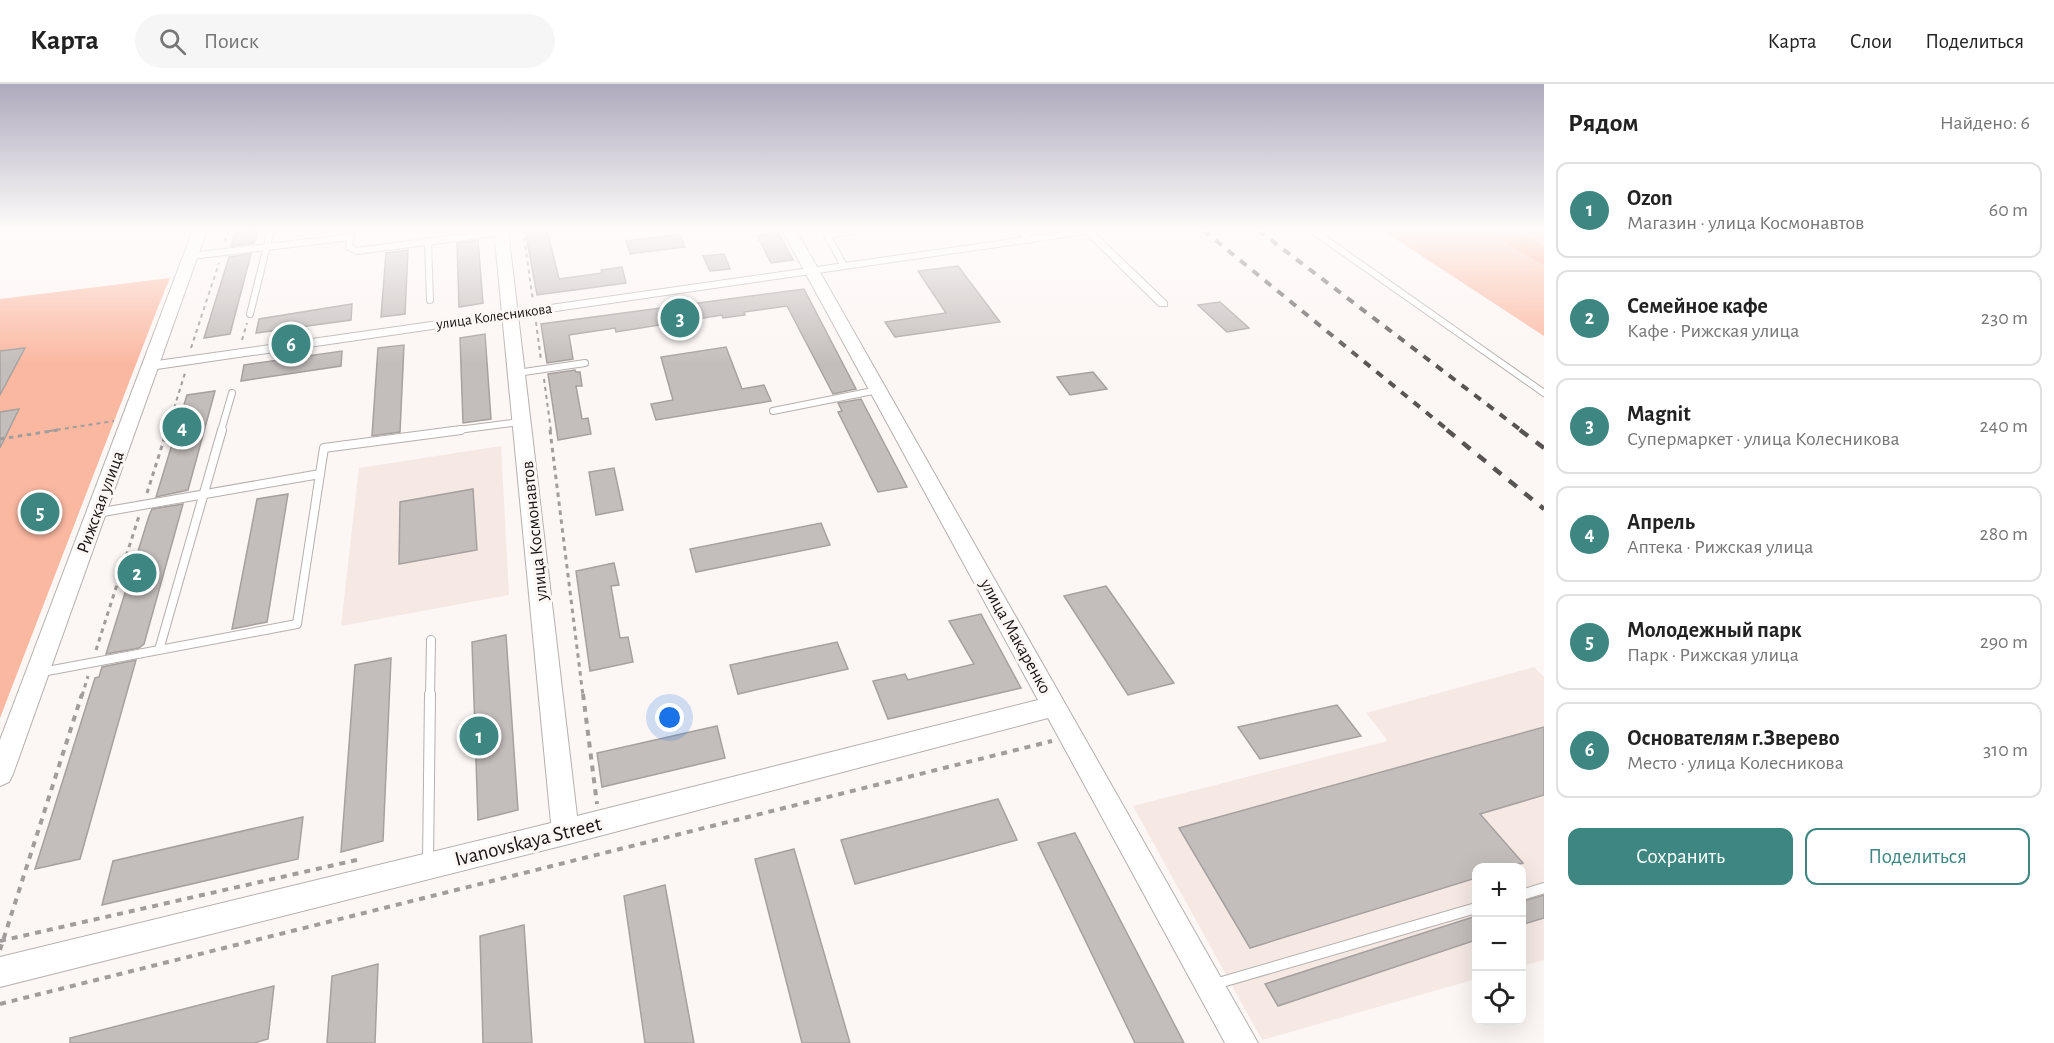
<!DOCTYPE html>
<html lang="ru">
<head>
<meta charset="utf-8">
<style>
	body { margin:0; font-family:"Alegreya Sans",sans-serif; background:#f6f6f6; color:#222 }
	.controls { position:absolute; right:18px; bottom:18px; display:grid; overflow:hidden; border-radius:12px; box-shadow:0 6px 24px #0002 }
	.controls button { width:54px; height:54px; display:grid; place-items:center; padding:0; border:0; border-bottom:2px solid #e0e0e0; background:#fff; color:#222; font:30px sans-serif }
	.you { position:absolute; left:670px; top:634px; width:21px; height:21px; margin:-15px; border:4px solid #fff; border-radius:50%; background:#1a73e8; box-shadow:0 0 0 9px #1a73e833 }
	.badge { display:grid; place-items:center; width:39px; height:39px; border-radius:50%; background:#3e8681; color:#fff; font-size:20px; font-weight:700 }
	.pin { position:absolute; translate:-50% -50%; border:3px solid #fff; box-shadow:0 2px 6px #0006 }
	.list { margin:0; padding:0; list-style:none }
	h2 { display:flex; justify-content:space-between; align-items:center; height:78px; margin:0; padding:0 24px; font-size:26px }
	h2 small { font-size:20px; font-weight:400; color:#767676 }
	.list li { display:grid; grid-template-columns:39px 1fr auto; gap:18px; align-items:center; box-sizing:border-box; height:96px; margin:0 12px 12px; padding:0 12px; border:2px solid #e0e0e0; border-radius:12px }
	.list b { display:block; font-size:22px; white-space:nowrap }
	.list p { margin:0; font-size:20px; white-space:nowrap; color:#767676 }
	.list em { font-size:20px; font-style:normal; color:#767676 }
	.actions { display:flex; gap:12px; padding:18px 24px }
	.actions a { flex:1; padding:14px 0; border:2px solid #3e8681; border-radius:12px; text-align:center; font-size:21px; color:#3e8681 }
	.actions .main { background:#3e8681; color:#fff }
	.icon { flex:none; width:33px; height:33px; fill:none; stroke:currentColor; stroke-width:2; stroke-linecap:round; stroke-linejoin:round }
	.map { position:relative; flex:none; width:1544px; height:959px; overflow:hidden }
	header { display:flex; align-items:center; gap:36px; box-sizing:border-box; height:84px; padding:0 30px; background:#fff; border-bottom:2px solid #e0e0e0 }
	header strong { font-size:28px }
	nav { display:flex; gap:33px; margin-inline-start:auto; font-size:21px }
	.search { width:420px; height:54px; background:#f6f6f6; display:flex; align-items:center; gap:15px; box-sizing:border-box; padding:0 21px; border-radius:33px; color:#767676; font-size:22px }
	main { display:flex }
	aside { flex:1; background:#fff }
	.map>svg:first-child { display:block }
</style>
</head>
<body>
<header>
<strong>Карта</strong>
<div class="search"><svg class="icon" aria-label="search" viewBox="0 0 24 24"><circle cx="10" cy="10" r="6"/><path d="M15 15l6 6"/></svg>Поиск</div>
<nav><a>Карта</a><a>Слои</a><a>Поделиться</a></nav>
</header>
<main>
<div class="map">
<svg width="1544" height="959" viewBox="0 0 1544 959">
	<rect width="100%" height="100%" fill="#fcf6f4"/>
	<g fill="#f6e9e4">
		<polygon points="501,362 509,511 341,542 359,384"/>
		<polygon points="1534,583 1544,593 1544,876 1522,882 1522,784 1476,784 1476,895 1262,956 1133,722 1388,657 1366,629"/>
	</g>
	<g fill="#fbb8a1">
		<polygon points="1382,146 1544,146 1544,252"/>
		<polygon points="170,194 158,223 0,634 0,215"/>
	</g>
	<polygon fill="#fb9f7f" points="1484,146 1515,146 1544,162 1544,181"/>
	<g fill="#c3bdbb" stroke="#a6a19f" stroke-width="1.5">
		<polygon points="236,146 258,146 254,159 231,162"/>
		<polygon points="525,146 547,146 559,195 602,189 601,186 622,183 626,199 537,211"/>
		<polygon points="778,148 793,176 771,179 757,151"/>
		<polygon points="680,150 685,163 630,170 626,157"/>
		<polygon points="478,156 483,219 459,223 457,159"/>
		<polygon points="408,166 405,230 381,233 386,169"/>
		<polygon points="251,170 230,250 204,254 229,173"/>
		<polygon points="724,170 730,185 710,187 703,172"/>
		<polygon points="958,182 1000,238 895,253 885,238 946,229 918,187"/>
		<polygon points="804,205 856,305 833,310 787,222 744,228 745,231 723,234 722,231 616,248 615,244 569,251 573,275 547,279 541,240"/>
		<polygon points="1220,218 1249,244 1227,248 1198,221"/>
		<polygon points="352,220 351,236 256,249 259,235"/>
		<polygon points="485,250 491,335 463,339 460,254"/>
		<polygon points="404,261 400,348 372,352 378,264"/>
		<polygon points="726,263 742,305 764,301 771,317 656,336 651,320 673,316 661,273"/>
		<polygon points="25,264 0,311 0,267"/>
		<polygon points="342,267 341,282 241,297 244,281"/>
		<polygon points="575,286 576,288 580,288 582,302 576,302 582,335 588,334 591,350 558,356 548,290"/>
		<polygon points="1093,288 1107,305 1070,311 1057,293"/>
		<polygon points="215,307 188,406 156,413 187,311"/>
		<polygon points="861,315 907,403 878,408 838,328 842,327 838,319"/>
		<polygon points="19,325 0,364 0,328"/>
		<polygon points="614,384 623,426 596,431 589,388"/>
		<polygon points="473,405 477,466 399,480 400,418"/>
		<polygon points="288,410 267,538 232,545 257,415"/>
		<polygon points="183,420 144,560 139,564 106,570 149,432 152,425"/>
		<polygon points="821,439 830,461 696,488 690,465"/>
		<polygon points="614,479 619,501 611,502 620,554 628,553 633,578 590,587 576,487"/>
		<polygon points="1106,502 1174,599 1128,611 1064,512"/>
		<polygon points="981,530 1021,604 888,635 873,597 905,590 908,596 974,580 949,537"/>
		<polygon points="506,551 518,726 478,736 472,558"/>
		<polygon points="837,558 848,585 738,610 730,581"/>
		<polygon points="391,574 383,757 341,768 355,581"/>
		<polygon points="136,576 80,775 35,785 95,594 99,593 102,583"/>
		<polygon points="1337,621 1361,652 1260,675 1238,643"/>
		<polygon points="717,642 725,674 602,703 597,669"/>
		<polygon points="1544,643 1544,711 1480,730 1523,779 1509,783 1476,783 1476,794 1250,864 1179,744"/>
		<polygon points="998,715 1017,756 855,800 841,756"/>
		<polygon points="303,733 298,775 102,821 113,777"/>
		<polygon points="1075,749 1184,959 1135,959 1038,759"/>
		<polygon points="794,765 850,959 802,959 755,775"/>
		<polygon points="665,801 694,959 645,959 624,812"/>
		<polygon points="1544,811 1544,834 1521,841 1521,818"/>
		<polygon points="1476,832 1476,856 1278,922 1265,900"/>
		<polygon points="524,841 532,959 483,959 480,852"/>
		<polygon points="378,880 375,959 327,959 332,892"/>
		<polygon points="274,902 268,955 254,959 70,959 70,954"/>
	</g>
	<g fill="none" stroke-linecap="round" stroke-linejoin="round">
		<defs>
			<g id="lane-far2">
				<polyline points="1020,146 1029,156"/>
				<polyline points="1312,146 1544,309"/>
				<polyline points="428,158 430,216"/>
				<polyline points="191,172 351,153 349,163 357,167 502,148"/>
				<polyline points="844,182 827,151 860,146"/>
				<polyline points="250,230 271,146"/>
				<polyline points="517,289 585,279"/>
				<polyline points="773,327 878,306"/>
				<polyline points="221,347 232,309"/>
				<polyline points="450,347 520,338"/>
			</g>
			<g id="lane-far1">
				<polyline points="97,429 320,390"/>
				<polyline points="159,566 222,346"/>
				<polyline points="42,588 297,540 324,364 461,346"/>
				<polyline points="430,612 431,556"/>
			</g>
			<g id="lane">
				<polyline points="428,779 430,610"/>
				<polyline points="1522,811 1544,804"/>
				<polyline points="1215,900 1476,824"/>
			</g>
			<polygon id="street" points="1076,146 1092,146 1167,218 1167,222 1159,222 1086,150 150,286 144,282 150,278"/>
			<g id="secondary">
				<polygon points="193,146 207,146 13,690 9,698 0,702 0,656"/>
				<polygon points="494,146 508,146 577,732 1038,616 782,146 796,146 1258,959 1225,959 1048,634 565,761 0,903 0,873 551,739"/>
			</g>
		</defs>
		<use href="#lane-far2" stroke="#b5b0ae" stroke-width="8"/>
		<use href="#lane-far1" stroke="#b5b0ae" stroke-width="10"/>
		<use href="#lane" stroke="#b5b0ae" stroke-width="12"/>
		<use href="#street" stroke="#b5b0ae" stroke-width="2"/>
		<use href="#secondary" stroke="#b5b0ae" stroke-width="2"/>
		<g stroke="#a19d9c" stroke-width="2" stroke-dasharray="4 4" stroke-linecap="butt">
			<polyline points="523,146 533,217"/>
			<polyline points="225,158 229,146"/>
			<polyline points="536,238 541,276"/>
			<polyline points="242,256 247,239"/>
			<polyline points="191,264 219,179"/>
			<polyline points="544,295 551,347"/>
			<polyline points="49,347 114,337"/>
			<polyline points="167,347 185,289"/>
		</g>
		<g stroke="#a19d9c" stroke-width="3" stroke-dasharray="4.5 4.5" stroke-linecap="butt">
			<polyline points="550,346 583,612"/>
			<polyline points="0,355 58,346"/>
			<polyline points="147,409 167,346"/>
			<polyline points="96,566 139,432"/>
			<polyline points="82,612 88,592"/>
		</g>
		<g stroke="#a19d9c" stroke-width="4" stroke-dasharray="6 6" stroke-linecap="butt">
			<polyline points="583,610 597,720"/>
			<polyline points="0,857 361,775"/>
			<polyline points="0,866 82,610"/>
			<polyline points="0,920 1052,657"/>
		</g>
		<use href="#lane-far2" stroke="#fff" stroke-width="6"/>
		<use href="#lane-far1" stroke="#fff" stroke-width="8"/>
		<use href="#lane" stroke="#fff" stroke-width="10"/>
		<use href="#street" fill="#fff" fill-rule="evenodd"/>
		<use href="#secondary" fill="#fff" fill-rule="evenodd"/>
		<g stroke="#575453" stroke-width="4" stroke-dasharray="8 8" stroke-linecap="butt">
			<polyline points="1203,146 1449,347"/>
			<polyline points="1258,146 1522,347"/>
		</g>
		<g stroke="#575453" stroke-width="4.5" stroke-dasharray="10 10" stroke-linecap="butt">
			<polyline points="1447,346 1544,425"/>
			<polyline points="1520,346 1544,364"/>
		</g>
	</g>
	<linearGradient id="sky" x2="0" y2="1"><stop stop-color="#aeaabd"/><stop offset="0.52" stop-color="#fefbfa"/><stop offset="1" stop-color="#fefbfa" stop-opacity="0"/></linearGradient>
	<rect width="1544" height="280" fill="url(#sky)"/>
	<g text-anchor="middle" stroke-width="6" stroke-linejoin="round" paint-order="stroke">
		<g font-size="15" fill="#161414" stroke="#fcf6f4">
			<text transform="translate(494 232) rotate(-8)" y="5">улица Колесникова</text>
		</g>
		<g font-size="18" fill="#161414" stroke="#fcf6f4">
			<text transform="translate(100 418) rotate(-70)" y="6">Рижская улица</text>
			<text transform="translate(534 447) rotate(-96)" y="6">улица Космонавтов</text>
			<text transform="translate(1016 552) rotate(61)" y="6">улица Макаренко</text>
		</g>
		<g font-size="21" fill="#161414" stroke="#fcf6f4">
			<text transform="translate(528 757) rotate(-14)" y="7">Ivanovskaya Street</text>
		</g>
	</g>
</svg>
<div class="controls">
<button>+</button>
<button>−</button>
<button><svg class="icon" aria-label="locate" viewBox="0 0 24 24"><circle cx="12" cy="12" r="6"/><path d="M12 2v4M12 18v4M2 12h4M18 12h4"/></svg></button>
</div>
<div class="you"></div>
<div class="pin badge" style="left:479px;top:652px">1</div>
<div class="pin badge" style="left:137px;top:489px">2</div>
<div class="pin badge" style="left:680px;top:234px">3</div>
<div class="pin badge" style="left:182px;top:343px">4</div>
<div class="pin badge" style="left:40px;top:428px">5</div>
<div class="pin badge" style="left:291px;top:260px">6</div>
</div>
<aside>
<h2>Рядом<small>Найдено: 6</small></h2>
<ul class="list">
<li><span class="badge">1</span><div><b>Ozon</b><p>Магазин · улица Космонавтов</p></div><em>60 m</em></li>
<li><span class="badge">2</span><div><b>Семейное кафе</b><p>Кафе · Рижская улица</p></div><em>230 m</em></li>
<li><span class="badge">3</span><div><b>Magnit</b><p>Супермаркет · улица Колесникова</p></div><em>240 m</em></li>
<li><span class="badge">4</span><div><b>Апрель</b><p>Аптека · Рижская улица</p></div><em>280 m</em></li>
<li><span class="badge">5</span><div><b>Молодежный парк</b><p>Парк · Рижская улица</p></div><em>290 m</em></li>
<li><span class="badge">6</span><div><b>Основателям г.Зверево</b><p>Место · улица Колесникова</p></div><em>310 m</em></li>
</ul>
<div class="actions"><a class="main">Сохранить</a><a>Поделиться</a></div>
</aside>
</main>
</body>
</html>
